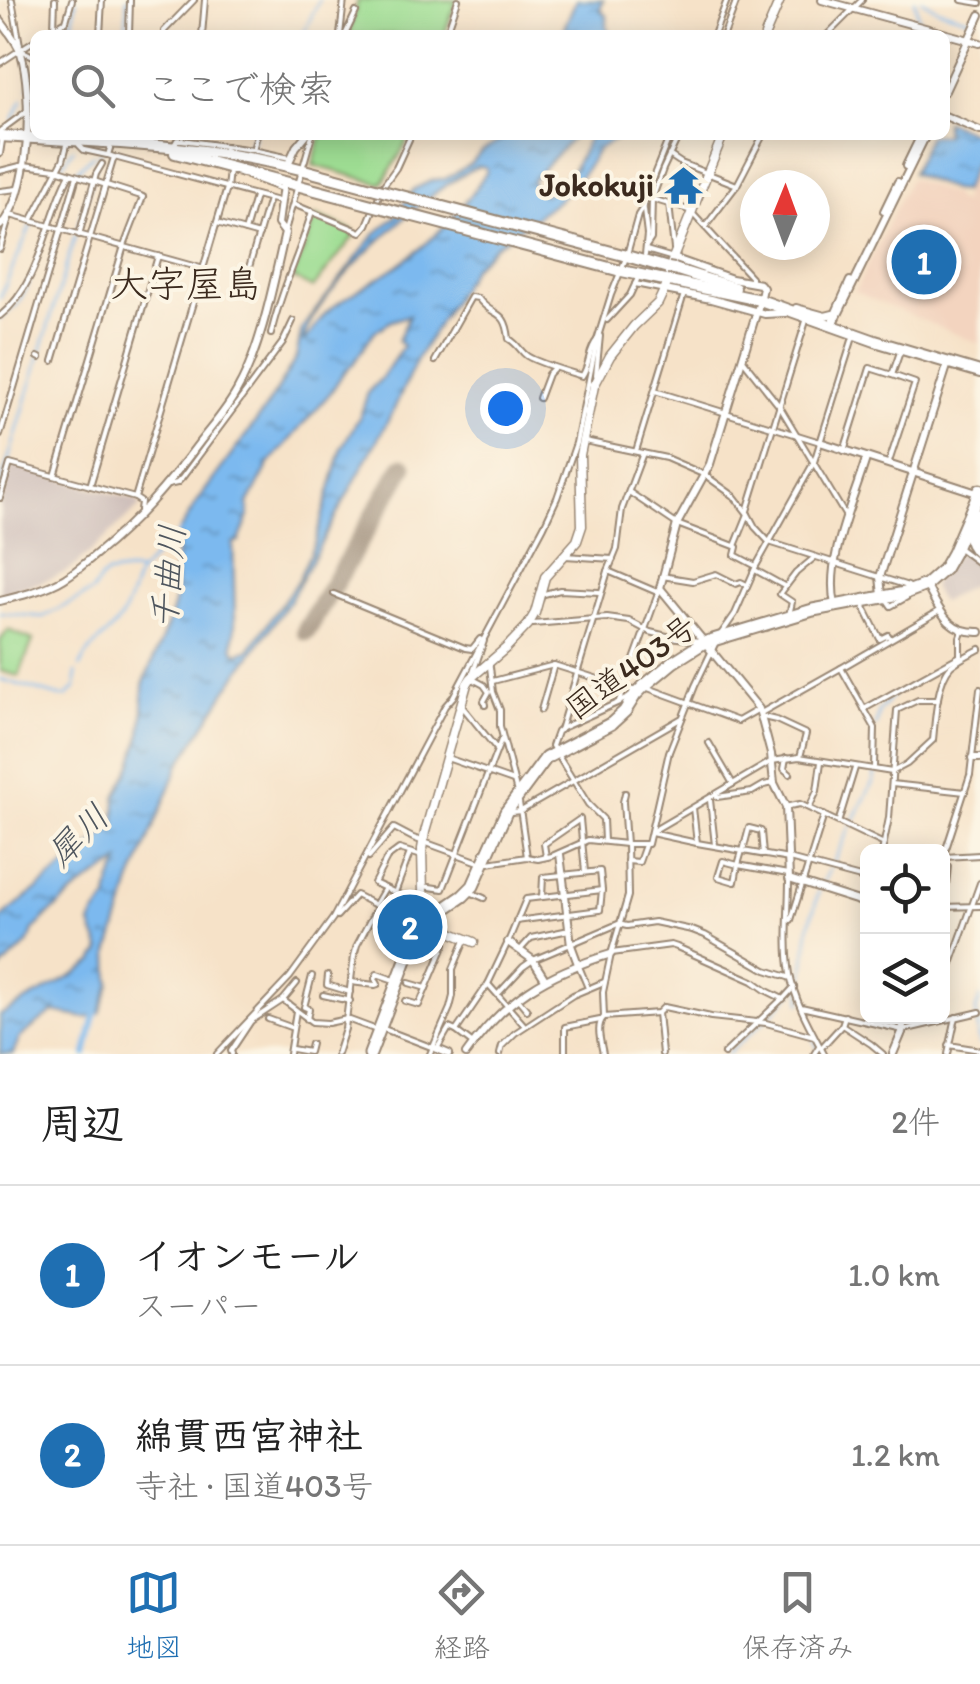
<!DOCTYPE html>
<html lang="ja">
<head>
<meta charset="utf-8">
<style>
	body { margin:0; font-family:Itim,"Klee One",sans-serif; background:#f2f2f2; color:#222 }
	.controls { position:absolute; right:30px; bottom:30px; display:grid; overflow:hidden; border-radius:15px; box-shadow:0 5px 25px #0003 }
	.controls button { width:90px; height:90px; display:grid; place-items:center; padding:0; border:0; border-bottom:2px solid #e0e0e0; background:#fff; color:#222; font:50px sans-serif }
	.compass { position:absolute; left:740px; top:170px; width:90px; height:90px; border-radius:50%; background:#fff; box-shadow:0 5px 25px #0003; rotate:1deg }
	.you { position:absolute; left:505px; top:408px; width:35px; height:35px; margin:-25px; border:8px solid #fff; border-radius:50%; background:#1a73e8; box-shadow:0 0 0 15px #1a73e833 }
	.badge { display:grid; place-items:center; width:65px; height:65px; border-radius:50%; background:#1f6fb2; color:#fff; font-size:32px; font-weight:700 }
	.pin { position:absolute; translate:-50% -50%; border:5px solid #fff; box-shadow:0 2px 10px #0006 }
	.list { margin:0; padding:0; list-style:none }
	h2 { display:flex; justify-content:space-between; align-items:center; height:130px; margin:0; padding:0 40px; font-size:42px }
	h2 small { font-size:32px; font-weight:400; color:#767676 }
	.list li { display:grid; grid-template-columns:65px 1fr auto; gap:30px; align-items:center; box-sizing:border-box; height:180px; padding:0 40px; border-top:2px solid #e0e0e0 }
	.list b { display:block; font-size:38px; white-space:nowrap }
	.list p { margin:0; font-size:32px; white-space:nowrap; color:#767676 }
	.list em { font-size:32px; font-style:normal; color:#767676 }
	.icon { flex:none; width:55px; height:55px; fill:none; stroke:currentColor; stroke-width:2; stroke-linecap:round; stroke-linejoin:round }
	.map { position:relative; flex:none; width:980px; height:1054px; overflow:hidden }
	.search { position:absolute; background:#fff; box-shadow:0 5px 25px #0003; left:30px; right:30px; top:30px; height:110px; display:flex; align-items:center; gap:25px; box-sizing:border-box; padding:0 35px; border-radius:15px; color:#767676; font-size:38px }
	.sheet { height:490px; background:#fff }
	nav { display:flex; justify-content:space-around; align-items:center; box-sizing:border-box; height:140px; border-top:2px solid #e0e0e0; background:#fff; font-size:28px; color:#767676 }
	nav a { display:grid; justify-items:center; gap:5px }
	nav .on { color:#1f6fb2 }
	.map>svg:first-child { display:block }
</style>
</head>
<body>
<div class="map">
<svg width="980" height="1054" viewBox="0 0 980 1054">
	<defs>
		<pattern id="water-ripples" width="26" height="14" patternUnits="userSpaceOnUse" patternTransform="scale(2.5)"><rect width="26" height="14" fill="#7cb9ef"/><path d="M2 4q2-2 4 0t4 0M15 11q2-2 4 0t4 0" fill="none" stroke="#6797c1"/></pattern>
	</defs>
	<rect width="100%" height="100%" fill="#fcf5e5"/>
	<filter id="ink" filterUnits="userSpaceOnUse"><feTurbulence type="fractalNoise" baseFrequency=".01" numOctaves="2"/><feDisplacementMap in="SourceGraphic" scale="20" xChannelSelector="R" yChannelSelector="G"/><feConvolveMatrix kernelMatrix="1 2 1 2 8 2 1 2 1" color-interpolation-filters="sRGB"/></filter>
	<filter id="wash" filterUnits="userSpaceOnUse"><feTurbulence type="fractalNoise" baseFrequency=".0048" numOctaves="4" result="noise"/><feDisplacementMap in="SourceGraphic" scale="40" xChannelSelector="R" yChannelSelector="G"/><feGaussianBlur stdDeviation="2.25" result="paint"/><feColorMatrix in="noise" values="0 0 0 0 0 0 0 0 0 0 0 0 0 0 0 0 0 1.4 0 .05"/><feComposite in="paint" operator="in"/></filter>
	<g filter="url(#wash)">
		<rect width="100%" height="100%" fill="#f6e2c8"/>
		<polygon fill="#f3d4bf" points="980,154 980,207 965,202 980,209 980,344 855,292 910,178 954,196 955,200 962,203 964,201 963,193"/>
		<g fill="#cfc0bb">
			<polygon points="12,466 136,500 140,503 139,507 77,564 63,573 41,582 0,594 0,504"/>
			<polygon points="959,552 968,556 980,567 980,581 941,602 932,587 934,582"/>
		</g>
		<g fill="#9edd93" stroke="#6c8458" stroke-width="2.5">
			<polygon points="358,0 457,0 444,35 349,35"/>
			<polygon points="321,135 409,135 405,146 382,184 313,165"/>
			<polygon points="316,216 353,231 354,236 313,288 293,278"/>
			<polygon points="8,630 33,640 19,676 0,671 0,641"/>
		</g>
		<g fill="url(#water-ripples)" stroke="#5c7286" stroke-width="2.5" fill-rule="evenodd">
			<polygon points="576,0 603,0 600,9 607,17 607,27 610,35 561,35"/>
			<polygon points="945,121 980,135 980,150 963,191 952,190 912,173 929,135 945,135"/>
			<path d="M509,135H575L532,180L533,186L544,195L573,170L590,135H623L597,150L583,173L558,200L494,247L473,267L418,357L393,411L290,600L232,682L179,765L131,883L109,953L110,984L100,1013L86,1018L53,1012L20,1037L13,1054H0V1015L76,974L94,961L101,951L91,925L94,915L108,899L111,882L120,862L81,887L48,915L33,930L29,942L0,970V919L115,826L116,797L133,762L141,733L143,716V685L168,624L176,596L175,572L179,531L199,499L266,408L296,358L302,328L375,234L393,219L414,189L431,181L445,179L470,164L481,152ZM479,166L486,167L487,171C466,204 440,235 408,258C383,277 354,291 329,310C318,319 315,332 304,340C310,295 436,182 479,166ZM409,315L398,341L403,346L381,379L368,392L361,414L342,447L315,542L298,580L249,650L236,653L233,647L235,622L233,543L239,541L249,516L248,504L269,464L331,392L343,373L353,364L374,332L391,321Z"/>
		</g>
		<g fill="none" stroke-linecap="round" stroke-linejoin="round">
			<g stroke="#7cb9ef" stroke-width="2.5">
				<polyline points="915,0 919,22"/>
				<polyline points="922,0 937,9 974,20"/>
				<polyline points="74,23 79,35"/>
				<polyline points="921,31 922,35"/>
				<polyline points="53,35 55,30 73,20 76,0"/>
				<polyline points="126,35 127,0"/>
				<polyline points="303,35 319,0"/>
				<polyline points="29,88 35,74"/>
				<polyline points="13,120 22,100"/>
				<polyline points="132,137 135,135"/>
				<polyline points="248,147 254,135"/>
				<polyline points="63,164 73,149"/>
				<polyline points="75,172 93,155"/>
				<polyline points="77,230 100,151"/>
				<polyline points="0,298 32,223"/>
				<polyline points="0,318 17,305 30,281"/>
				<polyline points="0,488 75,236"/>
				<polyline points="0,613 43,617 92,592 100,580 107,574 128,571 140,572 180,531"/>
				<path d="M80,667C90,643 108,638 121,618C129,605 133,588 139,573"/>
				<polyline points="0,679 61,697 67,696 76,687 76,673"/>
				<polyline points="876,726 879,711 893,695"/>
				<polyline points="851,826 874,780 875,771"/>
				<polyline points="831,867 849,829"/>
				<polyline points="821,887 829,871"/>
				<polyline points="809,927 819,891"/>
				<polyline points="796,986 803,978 809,929"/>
				<polyline points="980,998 976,1010 980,1045"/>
				<polyline points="801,1003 803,978"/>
				<polyline points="813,1037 821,1054"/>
				<polyline points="728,1053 773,1013 793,991"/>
			</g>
			<polyline stroke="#7cb9ef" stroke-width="6" points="86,1054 97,1006"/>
			<polyline stroke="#988673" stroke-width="20" points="306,631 403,467"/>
		</g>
	</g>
	<g filter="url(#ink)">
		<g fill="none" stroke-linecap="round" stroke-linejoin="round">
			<defs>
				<g id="minor">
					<polyline points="12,0 20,45"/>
					<polyline points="962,0 980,3"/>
					<polyline points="54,28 55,0"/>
					<polyline points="43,35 66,21 72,0"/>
					<polyline points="100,35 102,0"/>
					<polyline points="129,35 130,0"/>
					<polyline points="164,35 164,31 194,0"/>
					<polyline points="202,35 205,0"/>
					<polyline points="340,35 344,0"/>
					<polyline points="345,35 356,12"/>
					<polyline points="446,35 458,0"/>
					<polyline points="714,35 727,0"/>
					<polyline points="724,35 737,0"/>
					<polyline points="827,35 862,0"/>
					<polyline points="23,51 35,57"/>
					<polyline points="0,63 35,40"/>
					<polyline points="0,131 27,111"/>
					<polyline points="679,135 663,169 652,199 692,211"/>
					<polyline points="79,145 84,150 107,155"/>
					<polyline points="173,147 177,140 182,140 253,150 290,158"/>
					<polyline points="253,150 257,135"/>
					<polyline points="0,154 2,141"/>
					<polyline points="669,155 681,163 737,185"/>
					<polyline points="114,157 278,201"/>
					<polyline points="0,171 24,165 56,169 141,196"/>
					<polyline points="249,177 282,189"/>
					<polyline points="0,191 17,189"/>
					<polyline points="643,202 644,190"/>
					<polyline points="293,204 361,232 367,225 383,186 396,168 411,135"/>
					<polyline points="669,204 674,249"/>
					<polyline points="671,205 675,194 674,190"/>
					<polyline points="693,214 751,277 751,282"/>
					<polyline points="31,221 63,160 67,145"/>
					<polyline points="217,223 259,235"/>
					<polyline points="705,227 737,185 763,135"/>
					<polyline points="245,231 255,197"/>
					<polyline points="285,231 312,135"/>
					<polyline points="79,235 96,174 102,164"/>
					<polyline points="647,245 651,239 652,199"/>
					<polyline points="0,249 10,215 204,269"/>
					<polyline points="646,250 670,257"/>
					<polyline points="645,255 647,235 643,202 670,135"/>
					<polyline points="245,281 269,199"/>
					<polyline points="635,284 665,290"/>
					<path d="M0,316C42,282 45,220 70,174"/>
					<polyline points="607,320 630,295 637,280"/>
					<path d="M271,334C280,292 300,253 312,211"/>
					<polyline points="38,357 40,358"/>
					<polyline points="743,360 780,407 845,515"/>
					<polyline points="53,361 114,157 108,155 114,135"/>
					<path d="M435,361L471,297L478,298C493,319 506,307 509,339C518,344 520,351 527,356C538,363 569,372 582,376C590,365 588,350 597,340"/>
					<polyline points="596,375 600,336"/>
					<polyline points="655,391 820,442"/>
					<polyline points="539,398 548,374 554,368"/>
					<polyline points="0,435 77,176"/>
					<polyline points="585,441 666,458 705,475 734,496 748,514 755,527 769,542 908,586"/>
					<polyline points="636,451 684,294"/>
					<polyline points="844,451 870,368 892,375"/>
					<polyline points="889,462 915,383 892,375 901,349"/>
					<polyline points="55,476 124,246 143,197"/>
					<polyline points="168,485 177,483 182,478 283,342 293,321"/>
					<polyline points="90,486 158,256"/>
					<polyline points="629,492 675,523"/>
					<polyline points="0,498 10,464 135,498"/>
					<polyline points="140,510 141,502 135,498 227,188 229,171"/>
					<polyline points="747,511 806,321"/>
					<polyline points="677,524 737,547 735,555 754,565"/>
					<polyline points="735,546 748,514"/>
					<polyline points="960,549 980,564"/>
					<polyline points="565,556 613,559"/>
					<polyline points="755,570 784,586"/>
					<polyline points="608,571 657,592"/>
					<polyline points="662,576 693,581 716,574 736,584 741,582 747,585"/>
					<polyline points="334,594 465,648 472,649 480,639"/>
					<polyline points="540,595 560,590 599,592"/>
					<polyline points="887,600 891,606 907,597"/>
					<polyline points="863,605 880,639 888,635 890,638"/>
					<polyline points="789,615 792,602 780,594 796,573 815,557"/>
					<polyline points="533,624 607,618 629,621 650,632 671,637 699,641"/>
					<polyline points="721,634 735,614 756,566 814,462 854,334"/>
					<polyline points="484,641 471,678 484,685 489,692 484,701 485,705"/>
					<polyline points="490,667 493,692 500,710 500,726 517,793"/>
					<polyline points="841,668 941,610"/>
					<polyline points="493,681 554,665 633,690"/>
					<polyline points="648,688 738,721 759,709"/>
					<polyline points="619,701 660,588"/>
					<polyline points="461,705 496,748"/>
					<polyline points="864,709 960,656 960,637 962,631"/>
					<polyline points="541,710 554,665"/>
					<polyline points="761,713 841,668 875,728 874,767"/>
					<polyline points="763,717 776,720 806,734 800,757"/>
					<polyline points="560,730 608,571 617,549 622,509 643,453"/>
					<polyline points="709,743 733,784"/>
					<polyline points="447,758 513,781"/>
					<polyline points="786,758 784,769 790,774"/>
					<polyline points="892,784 965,792"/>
					<polyline points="625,793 623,802 626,844"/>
					<polyline points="717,797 752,792 764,785 774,783"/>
					<polyline points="710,800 715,845"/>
					<polyline points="519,802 527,857"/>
					<polyline points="789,806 800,804 884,844"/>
					<polyline points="693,808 697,843"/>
					<polyline points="809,808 817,791 821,762"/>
					<polyline points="511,812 521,811 682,718"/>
					<polyline points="839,820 855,768"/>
					<path d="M651,832L772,761L799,757L892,772L907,764L933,740C935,721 937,680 951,666C959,659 970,654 980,649"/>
					<polyline points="651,833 697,843 789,859 868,880"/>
					<polyline points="604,841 603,819 588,804 552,746 557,732 562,728 628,698"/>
					<polyline points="742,851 738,865 788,874"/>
					<polyline points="743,851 749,828 761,831 763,855"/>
					<polyline points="882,852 889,818 897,710 918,700 938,700"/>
					<polyline points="369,857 394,828 413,838 479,862"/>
					<polyline points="546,857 544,844 580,819 585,872"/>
					<polyline points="944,857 980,855"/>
					<polyline points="627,861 639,862 645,845"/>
					<polygon points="723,861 738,865 735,882 718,877"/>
					<polyline points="488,863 527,857 538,859 552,856 588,840 626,844 648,844 669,752 695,686 716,642"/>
					<path d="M789,879C789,910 785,943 790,974C795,1002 811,1029 824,1054"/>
					<polyline points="423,886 443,889 501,740"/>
					<polyline points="396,890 410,853"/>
					<polyline points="470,892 484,898"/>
					<polyline points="942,894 946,887 948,866 943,862 944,855 970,775 980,689"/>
					<polyline points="422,901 405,897 374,883 387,858 399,849 422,856"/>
					<polyline points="375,905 385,888"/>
					<polyline points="942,907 980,906"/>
					<polyline points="337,916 356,895 415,925"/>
					<polyline points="791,920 824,815"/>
					<polyline points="516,921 600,910 602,890 600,871 543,877 542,897"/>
					<polyline points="868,944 868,945"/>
					<polyline points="521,949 531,938 569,930"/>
					<polyline points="612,953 671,945 677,947 753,981 767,991 783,999 794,987"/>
					<polyline points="578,964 588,988"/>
					<polyline points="328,975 327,985 350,992"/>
					<polyline points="351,982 375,985 378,984 375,979 377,974 397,981"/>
					<polyline points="409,983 426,988"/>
					<polyline points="488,984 508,942 526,899 602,890"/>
					<polyline points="942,989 980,883"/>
					<polyline points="498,994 523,967 533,960 618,924 627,926 654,922 692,930 705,935 766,970 791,978"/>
					<polyline points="323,995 350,1001"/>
					<polyline points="517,998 527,1010"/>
					<polyline points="283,1000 297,983"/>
					<polyline points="405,1001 419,1005 445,944"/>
					<polyline points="801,1007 903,1030 980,1012"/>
					<polyline points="658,1013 662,1054"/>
					<polyline points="604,1017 658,1013 664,1007 711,1017 766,1023 814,1036"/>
					<polyline points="268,1019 293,1028"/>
					<polyline points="307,1019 309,1009 304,1007 312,976"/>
					<polyline points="842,1025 871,1044 883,1054"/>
					<polyline points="384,1029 431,1047"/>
					<polyline points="473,1044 456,1031 488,984 525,1026"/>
					<polyline points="949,1045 980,1050"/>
					<polyline points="438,1047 449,1028 456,1031"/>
					<polyline points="821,1048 842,1025 845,1016"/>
					<polyline points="292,1049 309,1052 311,1044"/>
					<polyline points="217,1054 290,977 333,918 445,706 453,697 544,526 557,498 576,443 597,340 611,295 626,258 638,215 644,206"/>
					<polyline points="232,1054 231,1051 251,1021 283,1000 312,1022 328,1023 347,1019 374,1029"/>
					<polyline points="289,1054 296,1011"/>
					<polyline points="337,1054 345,1029 354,956 357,945 377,907"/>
					<polyline points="430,1054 450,1008 453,996 453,969 466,938"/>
					<polyline points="500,1054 502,1046 515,1033 573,995 604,982"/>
					<polyline points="565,1054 565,1027 600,1020"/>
					<path d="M603,1054C601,1042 595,1026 604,1017L603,992L611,954L628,896L627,844"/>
					<polyline points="724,1054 782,999"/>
					<polyline points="814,1054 819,1046"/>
					<polyline points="948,1054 956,1017"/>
				</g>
				<g id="tertiary">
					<polyline points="822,0 980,43"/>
					<path d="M0,20C7,30 17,41 21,53C33,95 31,194 0,226"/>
					<polyline points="945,91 980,15"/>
					<polyline points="945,116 980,131"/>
					<polyline points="289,162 296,147 306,135"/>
					<polyline points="906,166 921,135"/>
					<polyline points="884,211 898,182"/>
					<polyline points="673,258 732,279 760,284 763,288 761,297"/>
					<polyline points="665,290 711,299 765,314 785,313"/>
					<polyline points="760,301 710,464 677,524 660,588 759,709 771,754 774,783 786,807 789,879 868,904"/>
					<polyline points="796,308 825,316 833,314"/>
					<polyline points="833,319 850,281"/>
					<polyline points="833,325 926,135"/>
					<polyline points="820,442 977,493"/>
					<path d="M926,585C940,610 947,633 980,632"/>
					<polyline points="882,595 880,577 948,363"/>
					<path d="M0,601C20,596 40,591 58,582C72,575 83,565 95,555C137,521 167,486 199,443C213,425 229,407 239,387C262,345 274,280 285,233L278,224L283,186"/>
					<path d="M835,605C825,560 853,502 866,459"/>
					<polyline points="972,758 980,758"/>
					<polyline points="560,854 571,945 578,964"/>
					<polyline points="508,942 533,960 545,979"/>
					<polyline points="435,1048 449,1054"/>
					<path d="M466,1054C505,998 547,973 611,954"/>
					<polyline points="893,1054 903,1030 902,1016"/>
				</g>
				<g id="secondary">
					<polyline points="765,35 780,0"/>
					<polyline points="669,272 673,258 723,135"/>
					<polyline points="474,942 420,920 423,894 422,849 425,832 467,684 471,678 506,648 528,625 535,613 545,577 577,541 582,526 580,455 594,386 610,356 634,326 658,303 666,286"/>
				</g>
				<g id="primary">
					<path d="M0,136C102,142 205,144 304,170"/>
					<polyline points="175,153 300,186"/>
					<polyline points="623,255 668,268"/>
					<polyline points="674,269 735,288"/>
					<polyline points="617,270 760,300 875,341 980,372"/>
				</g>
				<polyline id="trunk" points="370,1054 417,931 425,922 463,896 473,886 506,812 546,758 612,723 625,711 635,695 644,686 673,662 703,643 813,610 905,593 926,585 944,569 953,553 980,490"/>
				<path id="motorway" d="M980,515C966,526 967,541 980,553"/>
			</defs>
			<use href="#minor" stroke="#988673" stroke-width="8"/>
			<use href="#tertiary" stroke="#988673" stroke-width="10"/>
			<use href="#secondary" stroke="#988673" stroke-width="11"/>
			<use href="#primary" stroke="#988673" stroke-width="14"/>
			<use href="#trunk" stroke="#988673" stroke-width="15"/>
			<use href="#motorway" stroke="#988673" stroke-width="16"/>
			<use href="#minor" stroke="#fff" stroke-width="4"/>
			<use href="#tertiary" stroke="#fff" stroke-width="6"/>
			<use href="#secondary" stroke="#fff" stroke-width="8"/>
			<use href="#primary" stroke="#fff" stroke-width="10"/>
			<use href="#trunk" stroke="#fff" stroke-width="11"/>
			<use href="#motorway" stroke="#fff" stroke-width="12"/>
			<defs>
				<g id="primary-bridge">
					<polyline points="304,170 623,255"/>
					<polyline points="300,186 617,270"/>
					<polyline points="668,268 674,269"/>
				</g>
			</defs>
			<use href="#primary-bridge" stroke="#988673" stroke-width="14" stroke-linecap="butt"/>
			<use href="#primary-bridge" stroke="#fff" stroke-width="10"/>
		</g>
	</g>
	<defs>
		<symbol id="temple-bare" viewBox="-9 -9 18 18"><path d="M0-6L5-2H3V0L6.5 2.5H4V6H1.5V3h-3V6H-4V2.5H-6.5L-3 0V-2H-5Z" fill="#1f6fb2" stroke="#fcf5e5" stroke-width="2.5" paint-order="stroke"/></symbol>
	</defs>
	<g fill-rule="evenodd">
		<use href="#temple-bare" x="656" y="158" width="55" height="55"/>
	</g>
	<g text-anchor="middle" stroke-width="8" stroke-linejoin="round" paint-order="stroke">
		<g font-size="32" font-weight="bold" fill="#3b2a1e" stroke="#fcf5e5" text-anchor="end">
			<text x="654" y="196">Jokokuji</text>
		</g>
		<g font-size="32" fill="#3b2a1e" stroke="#fcf5e5">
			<text transform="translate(631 667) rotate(-36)" y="11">国道403号</text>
		</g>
		<g font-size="35" font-style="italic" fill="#4e555d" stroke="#fcf5e5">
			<text transform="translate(168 577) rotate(-85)" y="12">千曲川</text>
			<text transform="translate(78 835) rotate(-45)" y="12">犀川</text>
		</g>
		<g font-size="38" fill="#3b2a1e" stroke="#fcf5e5">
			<text x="186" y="297">大字屋島</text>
		</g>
	</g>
</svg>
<div class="controls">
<button><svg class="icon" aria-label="locate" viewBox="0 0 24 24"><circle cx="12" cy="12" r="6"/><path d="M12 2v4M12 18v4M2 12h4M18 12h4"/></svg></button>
<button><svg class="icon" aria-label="layers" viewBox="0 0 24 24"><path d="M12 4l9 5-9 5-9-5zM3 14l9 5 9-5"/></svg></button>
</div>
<svg class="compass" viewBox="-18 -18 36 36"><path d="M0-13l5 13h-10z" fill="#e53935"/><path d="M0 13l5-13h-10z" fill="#767676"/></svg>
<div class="you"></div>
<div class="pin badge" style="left:924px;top:262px">1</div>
<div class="pin badge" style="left:410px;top:927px">2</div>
<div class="search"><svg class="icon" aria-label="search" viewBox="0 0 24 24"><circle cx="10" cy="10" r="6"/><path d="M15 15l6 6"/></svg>ここで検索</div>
</div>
<section class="sheet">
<h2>周辺<small>2件</small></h2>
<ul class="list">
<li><span class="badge">1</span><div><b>イオンモール</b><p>スーパー</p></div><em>1.0 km</em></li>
<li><span class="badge">2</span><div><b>綿貫西宮神社</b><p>寺社 · 国道403号</p></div><em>1.2 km</em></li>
</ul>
</section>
<nav>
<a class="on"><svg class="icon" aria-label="map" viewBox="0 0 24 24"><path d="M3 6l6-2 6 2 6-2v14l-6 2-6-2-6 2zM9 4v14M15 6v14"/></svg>地図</a>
<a><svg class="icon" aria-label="directions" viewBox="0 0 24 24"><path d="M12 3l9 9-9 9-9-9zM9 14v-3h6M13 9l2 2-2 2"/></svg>経路</a>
<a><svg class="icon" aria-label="saved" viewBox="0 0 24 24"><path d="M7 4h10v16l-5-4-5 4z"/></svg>保存済み</a>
</nav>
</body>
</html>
